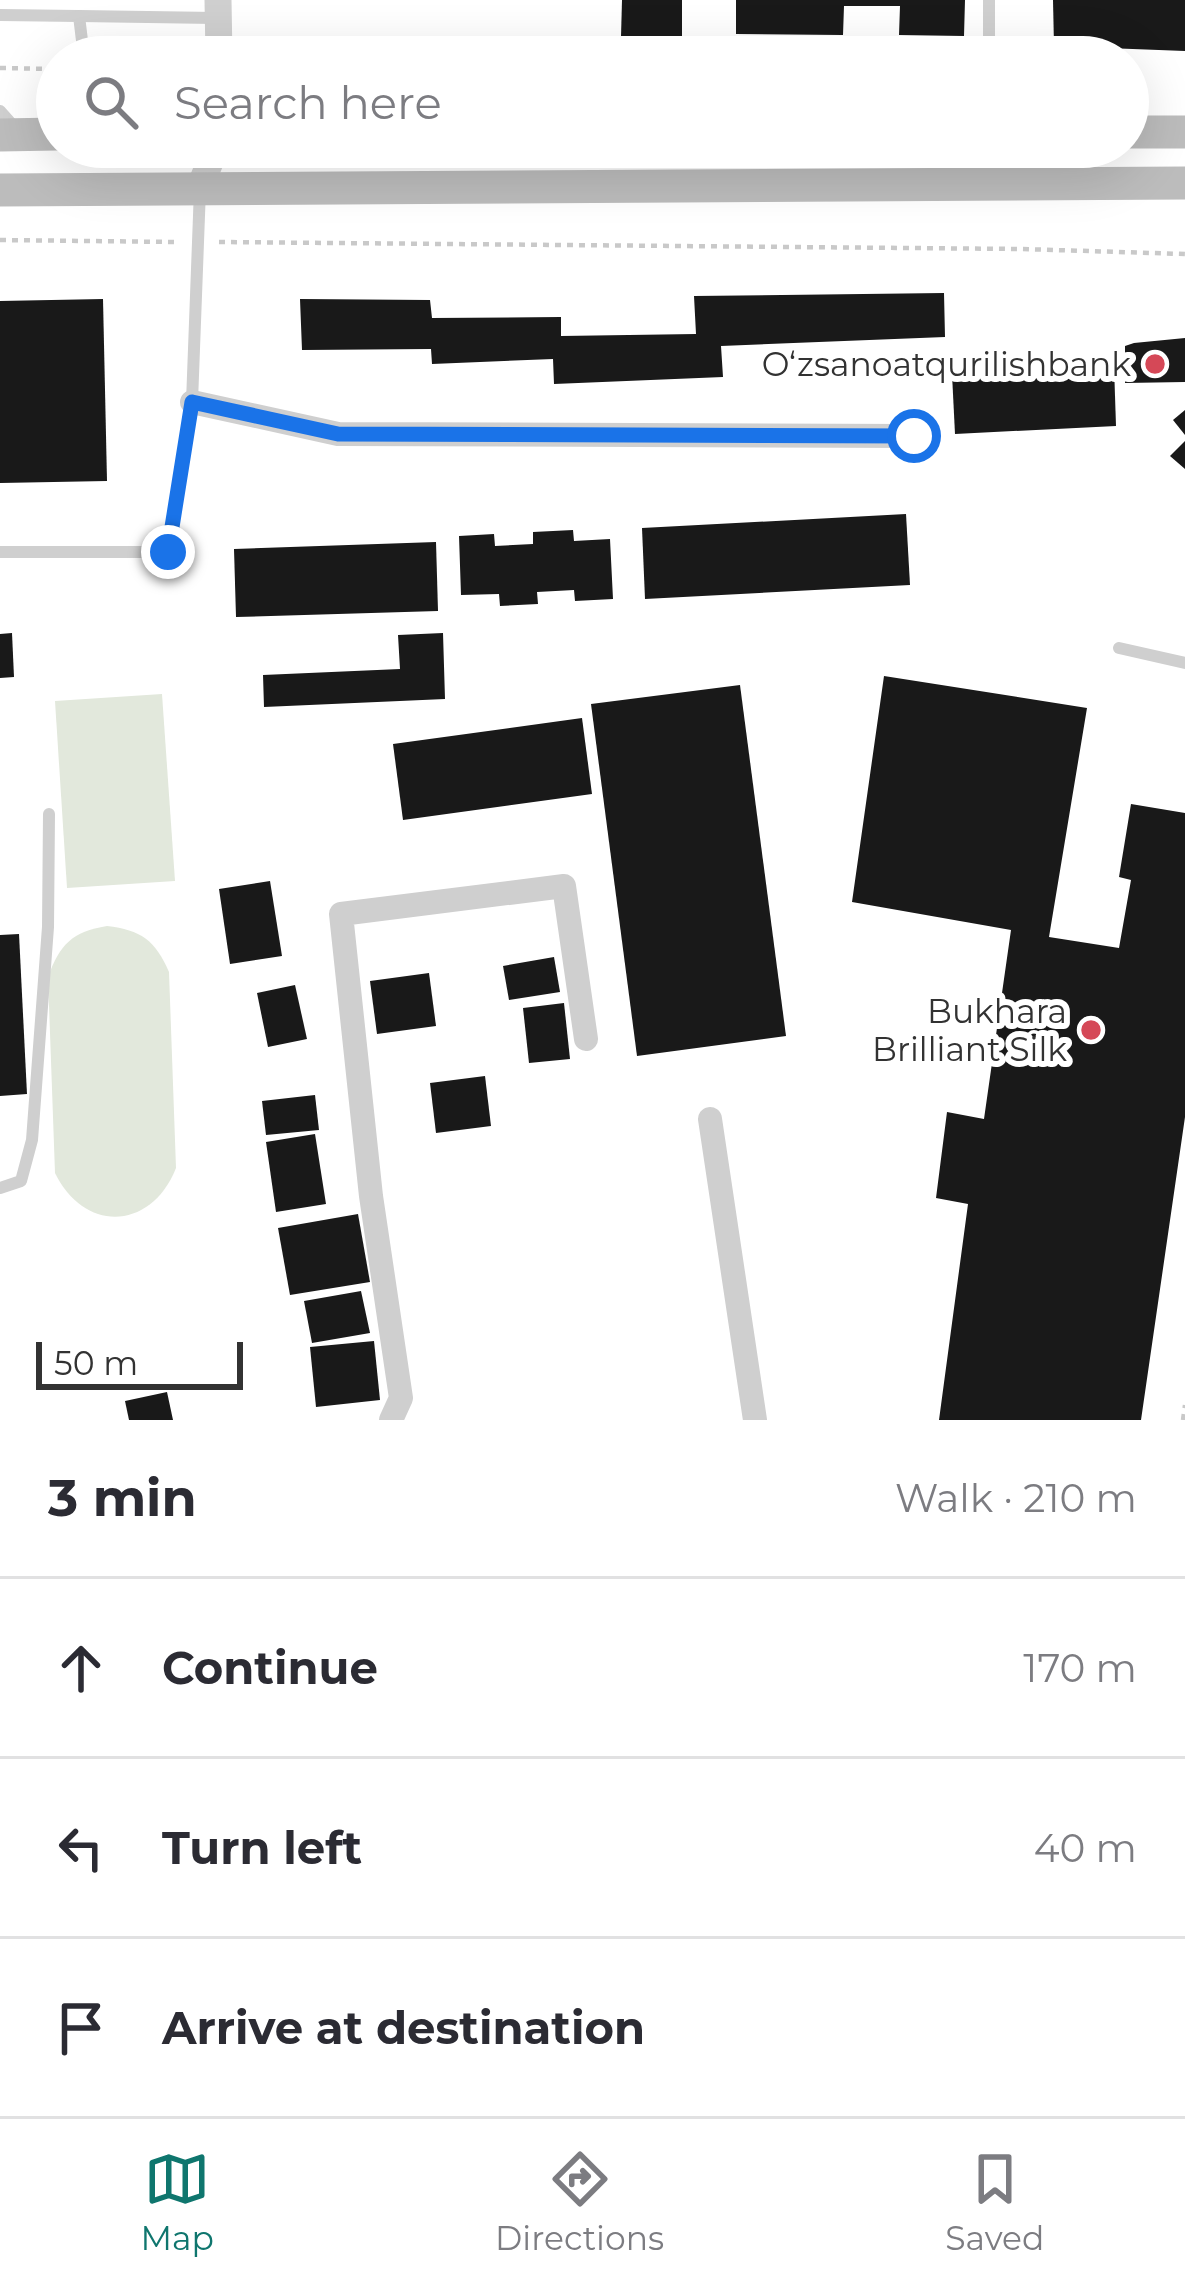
<!DOCTYPE html>
<html lang="en">
<head>
<meta charset="utf-8">
<style>
	body { margin:0; font-family:Montserrat,sans-serif; background:#f7f7f7; color:#2b2b33 }
	.scale { position:absolute; left:36px; bottom:30px; width:207px; box-sizing:border-box; padding-left:12px; border:6px solid #323232; border-top:0; font-size:33px; line-height:42px; white-space:nowrap; color:#323232; -webkit-text-stroke:9px #fff; paint-order:stroke }
	.stop { position:absolute; width:36px; height:36px; margin:-27px; border:9px solid #1a73e8; border-radius:50%; background:#fff }
	.stop.end { background:#1a73e8; border-color:#fff; box-shadow:0 3px 12px #0008 }
	.list { margin:0; padding:0; list-style:none }
	h2 { display:flex; justify-content:space-between; align-items:center; height:156px; margin:0; padding:0 48px; font-size:51px }
	h2 small { font-size:39px; font-weight:400; color:#7c7c81 }
	.list li { display:grid; grid-template-columns:78px 1fr auto; gap:36px; align-items:center; box-sizing:border-box; height:180px; padding:0 48px; border-top:3px solid #e1e1e2 }
	.list b { display:block; font-size:45px; white-space:nowrap }
	.list em { font-size:39px; font-style:normal; color:#7c7c81 }
	.icon { flex:none; width:66px; height:66px; fill:none; stroke:currentColor; stroke-width:2; stroke-linecap:round; stroke-linejoin:round }
	.map { position:relative; flex:none; width:1185px; height:1420px; overflow:hidden }
	.search { position:absolute; background:#fff; box-shadow:0 12px 48px #0002; left:36px; right:36px; top:36px; height:132px; display:flex; align-items:center; gap:30px; box-sizing:border-box; padding:0 42px; border-radius:66px; color:#7c7c81; font-size:45px }
	.sheet { height:696px; background:#fff }
	nav { display:flex; justify-content:space-around; align-items:center; box-sizing:border-box; height:168px; border-top:3px solid #e1e1e2; background:#fff; font-size:33px; color:#7c7c81 }
	nav a { display:grid; justify-items:center; gap:6px }
	nav .on { color:#0f766e }
	.map>svg:first-child { display:block }
</style>
</head>
<body>
<div class="map">
<svg width="1185" height="1420" viewBox="0 0 1185 1420">
	<rect width="100%" height="100%" fill="#fff"/>
	<g fill="#e2e8dc">
		<polygon points="162,694 175,881 67,888 55,701"/>
		<path d="M107,926C141,930 155,940 169,972L176,1168C151,1231 84,1233 55,1173L48,977C60,944 72,932 107,926Z"/>
	</g>
	<g fill="#191919">
		<polygon points="622,0 682,0 682,38 621,37"/>
		<polygon points="736,0 965,0 964,36 899,35 900,6 844,6 843,35 736,34"/>
		<polygon points="1053,0 1185,0 1185,51 1054,46"/>
		<polygon points="944,293 945,337 721,346 723,377 554,384 553,359 432,364 431,349 302,350 300,299 430,300 432,318 561,317 561,336 696,334 694,296"/>
		<polygon points="103,299 107,481 0,483 0,301"/>
		<polygon points="1185,338 1185,382 1125,383 1125,346 1134,343"/>
		<polygon points="1114,366 1116,426 955,434 952,374"/>
		<polygon points="1185,410 1185,435 1173,420"/>
		<polygon points="1185,441 1185,469 1170,456"/>
		<polygon points="906,514 910,585 645,599 642,528"/>
		<polygon points="573,530 574,541 610,539 613,599 575,601 574,590 537,592 538,604 500,606 499,594 461,595 459,536 494,534 495,546 533,544 533,532"/>
		<polygon points="436,542 438,611 236,617 234,549"/>
		<polygon points="12,633 14,677 0,678 0,634"/>
		<polygon points="443,633 445,699 264,707 263,675 400,669 398,635"/>
		<polygon points="884,676 1087,708 1049,937 1119,948 1131,880 1119,877 1131,804 1185,813 1185,1117 1141,1420 939,1420 968,1204 936,1198 947,1112 984,1119 1011,930 852,902"/>
		<polygon points="740,685 786,1036 637,1056 591,704"/>
		<polygon points="582,718 592,794 403,820 393,744"/>
		<polygon points="270,881 282,956 230,964 219,889"/>
		<polygon points="19,934 27,1094 0,1096 0,935"/>
		<polygon points="554,957 560,992 509,1000 503,966"/>
		<polygon points="429,973 436,1026 377,1034 370,981"/>
		<polygon points="295,985 307,1039 268,1047 257,993"/>
		<polygon points="564,1003 570,1059 529,1063 523,1008"/>
		<polygon points="485,1076 491,1126 436,1133 430,1083"/>
		<polygon points="315,1095 319,1130 266,1135 262,1101"/>
		<polygon points="315,1134 326,1204 276,1212 266,1142"/>
		<polygon points="358,1214 370,1282 290,1295 278,1228"/>
		<polygon points="361,1291 370,1333 312,1343 304,1301"/>
		<polygon points="374,1341 380,1400 316,1407 310,1347"/>
		<polygon points="167,1392 173,1420 129,1420 125,1401"/>
	</g>
	<g fill="none" stroke-linecap="round" stroke-linejoin="round">
		<g stroke="#c9c9c9" stroke-width="4.5" stroke-dasharray="6 6" stroke-linecap="butt">
			<polyline points="0,68 57,69"/>
			<polyline points="0,240 177,242"/>
			<polyline points="219,242 1022,249 1185,254"/>
			<polyline points="1183,1420 1185,1405"/>
		</g>
		<g stroke="#cfcfcf" stroke-width="12">
			<polyline points="0,15 79,16 84,57"/>
			<polyline points="79,16 216,18"/>
			<polyline points="989,57 989,0"/>
			<polyline points="0,111 16,129"/>
			<polyline points="0,552 168,552 192,402 200,189"/>
			<polyline points="1119,648 1185,663"/>
			<polyline points="0,1188 21,1181 32,1140 48,927 49,814"/>
		</g>
		<g stroke="#cfcfcf" stroke-width="24">
			<polyline points="192,402 338,434 915,436"/>
			<polyline points="710,1119 755,1420"/>
			<polyline points="391,1420 401,1398 371,1196 341,914 564,886 586,1039"/>
		</g>
		<g stroke="#cfcfcf" stroke-width="27">
			<polyline points="218,0 219,57"/>
			<polyline points="200,187 216,147"/>
		</g>
		<g stroke="#bcbcbc" stroke-width="33">
			<polyline points="1128,132 1185,132"/>
			<polyline points="0,135 57,134"/>
			<polyline points="0,190 1185,183"/>
		</g>
	</g>
	<g fill="none" stroke-linecap="round" stroke-linejoin="round">
		<polyline stroke="#1a73e8" stroke-width="15" points="168,552 192,402 338,434 914,436"/>
	</g>
	<g fill="#d54857" stroke="#fff" stroke-width="4.5">
		<circle cx="1155" cy="364" r="12"/>
		<circle cx="1091" cy="1030" r="12"/>
	</g>
	<g text-anchor="middle" stroke-width="12" stroke-linejoin="round" paint-order="stroke">
		<g font-size="33" fill="#323232" stroke="#fff" text-anchor="end">
			<text x="1131" y="376">Oʻzsanoatqurilishbank</text>
			<text x="1067" y="1023">Bukhara<tspan x="1067" dy="38">Brilliant Silk</tspan></text>
		</g>
	</g>
</svg>
<div class="scale">50 m</div>
<div class="stop" style="left:914px;top:436px"></div>
<div class="stop end" style="left:168px;top:552px"></div>
<div class="search"><svg class="icon" aria-label="search" viewBox="0 0 24 24"><circle cx="10" cy="10" r="6"/><path d="M15 15l6 6"/></svg>Search here</div>
</div>
<section class="sheet">
<h2>3 min<small>Walk · 210 m</small></h2>
<ul class="list">
<li><svg class="icon" aria-label="ahead" viewBox="0 0 24 24"><path d="M12 20V5M6 11l6-6 6 6"/></svg><div><b>Continue</b></div><em>170 m</em></li>
<li><svg class="icon" aria-label="left" viewBox="0 0 24 24"><path d="M17 20v-9H6M10 6l-5 5 5 5"/></svg><div><b>Turn left</b></div><em>40 m</em></li>
<li><svg class="icon" aria-label="arrive" viewBox="0 0 24 24"><path d="M6 21V4h12l-3 4 3 4H6"/></svg><div><b>Arrive at destination</b></div></li>
</ul>
</section>
<nav>
<a class="on"><svg class="icon" aria-label="map" viewBox="0 0 24 24"><path d="M3 6l6-2 6 2 6-2v14l-6 2-6-2-6 2zM9 4v14M15 6v14"/></svg>Map</a>
<a><svg class="icon" aria-label="directions" viewBox="0 0 24 24"><path d="M12 3l9 9-9 9-9-9zM9 14v-3h6M13 9l2 2-2 2"/></svg>Directions</a>
<a><svg class="icon" aria-label="saved" viewBox="0 0 24 24"><path d="M7 4h10v16l-5-4-5 4z"/></svg>Saved</a>
</nav>
</body>
</html>
